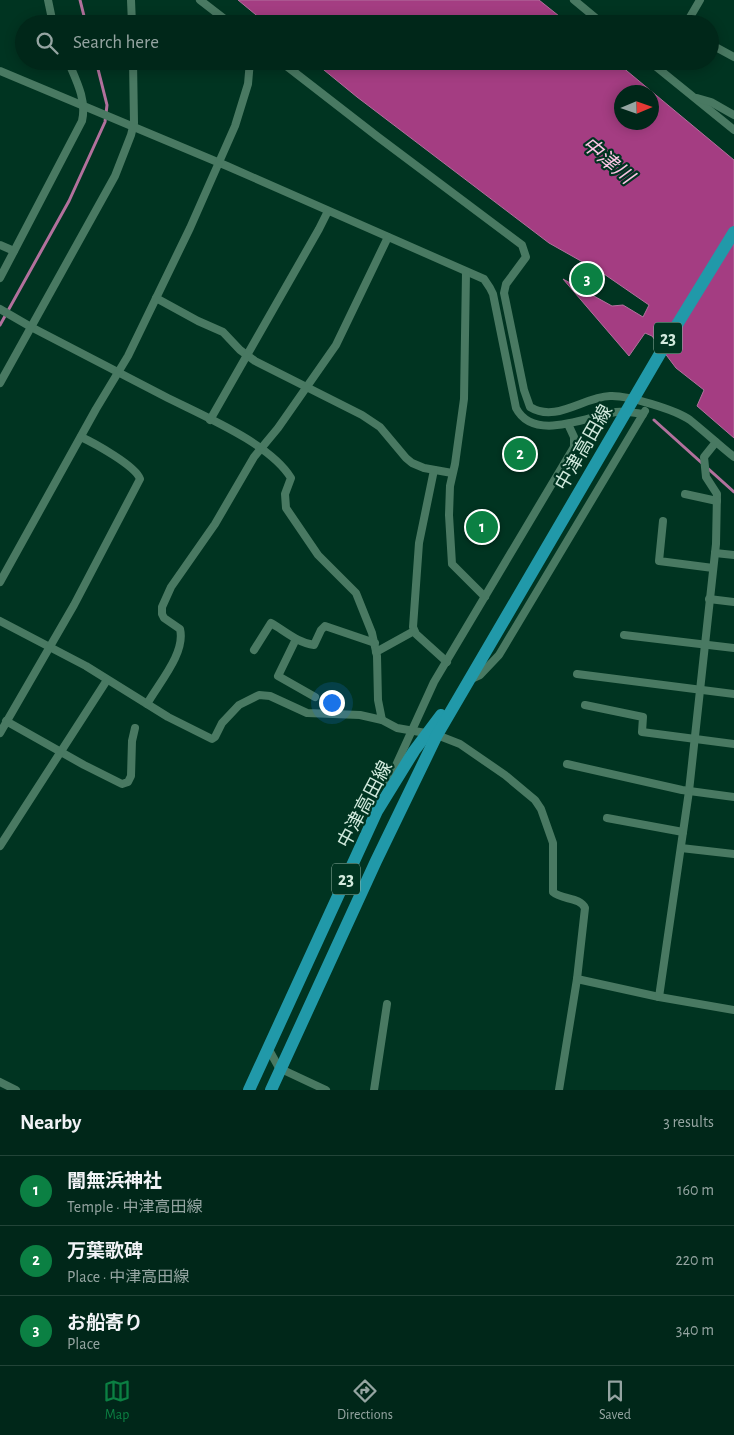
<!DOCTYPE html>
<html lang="en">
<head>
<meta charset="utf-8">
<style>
	body { margin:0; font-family:"Alegreya Sans","Noto Sans JP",sans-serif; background:#0e3326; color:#f1f3f6 }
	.compass { position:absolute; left:614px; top:85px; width:45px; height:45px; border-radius:50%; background:#002719; box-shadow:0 2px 12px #0003; rotate:88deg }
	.you { position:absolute; left:331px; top:702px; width:18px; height:18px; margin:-12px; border:4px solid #fff; border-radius:50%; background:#1a73e8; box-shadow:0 0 0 8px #1a73e833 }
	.badge { display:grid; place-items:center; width:32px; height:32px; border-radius:50%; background:#0b8043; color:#fff; font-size:16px; font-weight:700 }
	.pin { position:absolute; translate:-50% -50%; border:2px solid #fff; box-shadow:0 1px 5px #0006 }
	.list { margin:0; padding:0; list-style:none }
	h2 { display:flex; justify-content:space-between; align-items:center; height:65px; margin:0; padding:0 20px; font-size:21px }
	h2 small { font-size:16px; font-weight:400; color:#95a5a2 }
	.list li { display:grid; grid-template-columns:32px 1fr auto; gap:15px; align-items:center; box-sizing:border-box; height:70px; padding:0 20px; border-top:1px solid #224438 }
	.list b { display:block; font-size:19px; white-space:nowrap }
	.list p { margin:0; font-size:16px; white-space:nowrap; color:#95a5a2 }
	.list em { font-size:16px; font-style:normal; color:#95a5a2 }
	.icon { flex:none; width:28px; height:28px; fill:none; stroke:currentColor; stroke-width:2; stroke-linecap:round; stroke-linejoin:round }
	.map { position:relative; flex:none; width:734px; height:1090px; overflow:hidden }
	.search { position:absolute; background:#002719; box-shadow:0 2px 12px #0003; left:15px; right:15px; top:15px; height:55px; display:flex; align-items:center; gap:12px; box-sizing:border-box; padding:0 18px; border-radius:28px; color:#95a5a2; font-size:19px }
	.sheet { height:275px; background:#002719 }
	nav { display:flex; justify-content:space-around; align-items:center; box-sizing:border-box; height:70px; border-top:1px solid #224438; background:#002719; font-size:14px; color:#95a5a2 }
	nav a { display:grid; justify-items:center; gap:2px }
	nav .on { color:#0b8043 }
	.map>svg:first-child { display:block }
</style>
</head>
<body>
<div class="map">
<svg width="734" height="1090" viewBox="0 0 734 1090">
	<rect width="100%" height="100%" fill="#003421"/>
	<g fill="#a43d82" stroke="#b2719d" fill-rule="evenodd">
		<polygon points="238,0 539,0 569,24 267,24"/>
		<path d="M313,61H615L734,160V438L697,406L704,390L676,368L652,336L645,333L629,356L563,279L612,306L623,305L643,317L649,305L604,274L549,243L357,97ZM622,92H652V122H622Z"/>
	</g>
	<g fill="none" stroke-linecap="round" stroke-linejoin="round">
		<g stroke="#b2719d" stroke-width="3">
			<polyline points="80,0 86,24"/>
			<polyline points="0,325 69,201 105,122 107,105 96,61"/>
			<polyline points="654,420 734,492"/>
		</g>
		<g stroke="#497962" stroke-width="8">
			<polyline points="48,0 53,24"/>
			<polyline points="131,0 132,24"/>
			<polyline points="200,0 231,24"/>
			<polyline points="574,0 603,24"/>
			<polyline points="686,24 700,0"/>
			<polyline points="710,44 734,57"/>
			<path d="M280,61L378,137L522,245L526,257L506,284L504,293L524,390L530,407C556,423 583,397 610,396C627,395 676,410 690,420C705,432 719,445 734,457"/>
			<polyline points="649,61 734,130"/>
			<path d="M0,71L227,166L484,279L490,288L493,294L516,408C534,443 588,416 616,412C625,411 635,413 643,414"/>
			<polyline points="697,98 711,102 734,115"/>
			<polyline points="0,245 14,251"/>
			<polyline points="466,272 464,399 455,464 450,486 449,515 452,564 485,597"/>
			<path d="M0,278L82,121C87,100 76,80 68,61"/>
			<polyline points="156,298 198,321 223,332 240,350 255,361 362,415 380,427 406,458 412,463 424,468 452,473"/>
			<path d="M0,309L31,327C75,350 119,373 164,396C201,415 270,443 291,478L285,494L286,508L318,555L356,593L372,633L377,656L378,700L382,720L397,728L437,735L460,744L505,775L535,800L541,809L553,843V892C562,900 580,897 585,908L577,979L559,1090"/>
			<polyline points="0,383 115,176 131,135 134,123 133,61"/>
			<polyline points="210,420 319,229 328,211"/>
			<polyline points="434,470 419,543 413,627 416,634 447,662"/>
			<polyline points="685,494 717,501"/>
			<polyline points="663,521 659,561 713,568"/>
			<polyline points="715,553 734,555"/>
			<polyline points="0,582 96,409 128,356 190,228 235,126 248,84 250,61"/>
			<polyline points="709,599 734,602"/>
			<polyline points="0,621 86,666 168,717 212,739 215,737 222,723 239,705 259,695 270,696 307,713 360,715 382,720"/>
			<polyline points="624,635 734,648"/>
			<polyline points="296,639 278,676 315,697"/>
			<path d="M254,650L271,623C285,631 298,643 314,645L321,630L325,626L375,643"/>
			<polyline points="376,652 414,631"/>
			<polyline points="577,674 734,694"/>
			<polyline points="469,680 480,675 499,655 645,411"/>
			<path d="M147,704C158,684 186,653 180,629L164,618L162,614V607L171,587L215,524L254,457L278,428L336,345L388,237"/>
			<polyline points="585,705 643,717 642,732 734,744"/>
			<polyline points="6,721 84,765 122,784 128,782 131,776 132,741 135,728"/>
			<path d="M0,733L74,605L140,479C136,466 94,443 81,437"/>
			<polyline points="567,764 682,790 734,797"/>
			<polyline points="387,785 434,682 574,447 574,437 568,424"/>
			<polyline points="607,818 683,832"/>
			<polyline points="0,846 107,680"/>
			<polyline points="681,848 734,854"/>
			<polyline points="577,979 659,997 734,1010"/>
			<polyline points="659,997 689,791 716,544 717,494 706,477 704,457 716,442"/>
			<polyline points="268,1048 278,1066 281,1069 326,1090"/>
			<polyline points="0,1082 16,1090"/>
			<polyline points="374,1090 387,1004"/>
		</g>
		<g stroke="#2199a9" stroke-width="12">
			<polyline points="249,1090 377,811 414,751 441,715"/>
			<polyline points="271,1090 376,861 437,735 675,328 734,232"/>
		</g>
	</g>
	<g text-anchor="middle" stroke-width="4.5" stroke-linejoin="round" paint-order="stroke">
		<g fill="#003421" stroke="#92b3a5" stroke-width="1">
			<rect x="654" y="322.5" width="28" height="31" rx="4"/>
			<rect x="332" y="863.5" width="28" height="31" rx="4"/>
		</g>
		<g font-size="18" font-weight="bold" fill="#d1eadd">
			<text x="668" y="344">23</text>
			<text x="346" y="885">23</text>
		</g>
		<g font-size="19" fill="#d1eadd" stroke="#003421">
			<text transform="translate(583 447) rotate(-60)" y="7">中津高田線</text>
			<text transform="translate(364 804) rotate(-62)" y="7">中津高田線</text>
		</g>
		<g font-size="20" font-style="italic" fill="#fcc5e5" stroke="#003421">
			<text transform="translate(608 160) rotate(40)" y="7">中津川</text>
		</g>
	</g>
</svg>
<svg class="compass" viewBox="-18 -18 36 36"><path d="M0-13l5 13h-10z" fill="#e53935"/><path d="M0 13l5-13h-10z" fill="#95a5a2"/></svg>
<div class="you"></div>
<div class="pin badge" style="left:482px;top:527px">1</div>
<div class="pin badge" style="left:520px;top:454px">2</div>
<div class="pin badge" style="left:587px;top:279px">3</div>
<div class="search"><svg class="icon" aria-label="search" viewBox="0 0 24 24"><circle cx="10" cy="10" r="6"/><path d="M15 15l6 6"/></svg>Search here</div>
</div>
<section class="sheet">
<h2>Nearby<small>3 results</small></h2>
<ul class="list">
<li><span class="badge">1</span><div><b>闇無浜神社</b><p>Temple · 中津高田線</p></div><em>160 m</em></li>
<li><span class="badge">2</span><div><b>万葉歌碑</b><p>Place · 中津高田線</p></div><em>220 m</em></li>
<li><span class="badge">3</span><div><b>お船寄り</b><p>Place</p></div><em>340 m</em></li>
</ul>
</section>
<nav>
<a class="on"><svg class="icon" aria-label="map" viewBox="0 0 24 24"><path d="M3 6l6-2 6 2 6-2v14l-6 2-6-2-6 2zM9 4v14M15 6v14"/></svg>Map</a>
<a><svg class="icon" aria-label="directions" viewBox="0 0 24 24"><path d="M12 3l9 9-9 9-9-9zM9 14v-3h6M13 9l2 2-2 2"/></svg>Directions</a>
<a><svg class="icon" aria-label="saved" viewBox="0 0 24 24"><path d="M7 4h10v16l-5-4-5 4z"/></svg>Saved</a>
</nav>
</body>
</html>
